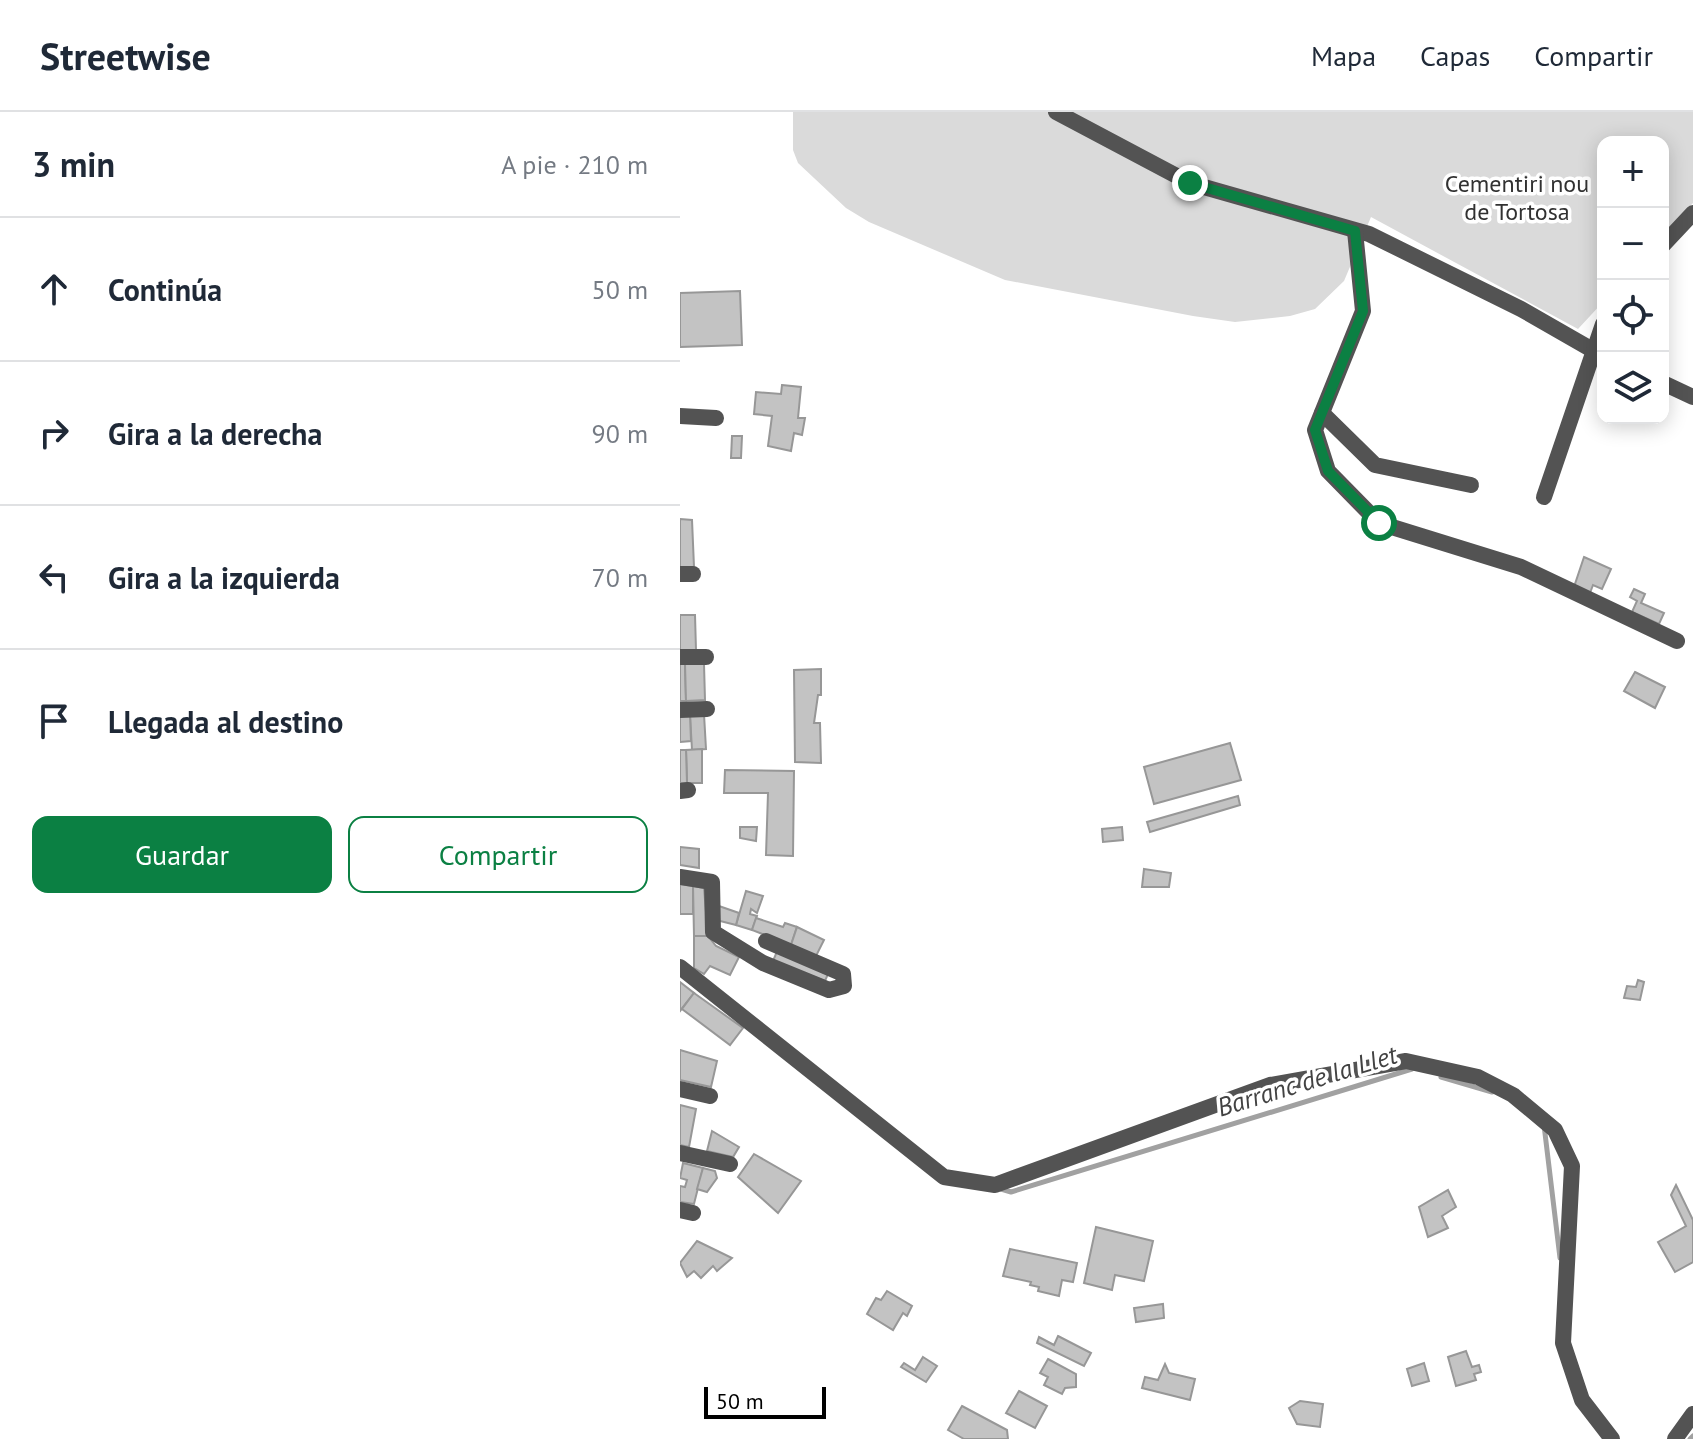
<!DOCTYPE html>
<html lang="es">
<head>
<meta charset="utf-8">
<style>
	body { margin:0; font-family:"PT Sans",sans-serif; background:#f2f2f3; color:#1f2937 }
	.controls { position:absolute; right:24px; top:24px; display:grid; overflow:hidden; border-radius:16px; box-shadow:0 4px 20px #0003 }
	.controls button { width:72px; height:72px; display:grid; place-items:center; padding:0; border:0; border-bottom:2px solid #e0e1e3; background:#fff; color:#1f2937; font:40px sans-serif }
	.scale { position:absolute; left:24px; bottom:20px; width:122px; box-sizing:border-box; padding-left:8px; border:4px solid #000; border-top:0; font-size:22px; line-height:28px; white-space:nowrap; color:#000; -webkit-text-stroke:6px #fff; paint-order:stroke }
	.stop { position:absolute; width:24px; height:24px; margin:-18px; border:6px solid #0b8043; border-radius:50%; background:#fff }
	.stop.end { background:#0b8043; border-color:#fff; box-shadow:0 2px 8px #0008 }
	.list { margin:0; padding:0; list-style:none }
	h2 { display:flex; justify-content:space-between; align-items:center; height:104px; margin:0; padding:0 32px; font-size:34px }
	h2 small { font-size:26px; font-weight:400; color:#747a83 }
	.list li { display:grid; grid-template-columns:52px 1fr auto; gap:24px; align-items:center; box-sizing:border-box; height:144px; padding:0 32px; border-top:2px solid #e0e1e3 }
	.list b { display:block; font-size:30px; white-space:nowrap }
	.list em { font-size:26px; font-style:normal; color:#747a83 }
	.actions { display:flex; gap:16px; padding:24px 32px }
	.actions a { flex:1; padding:18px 0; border:2px solid #0b8043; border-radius:16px; text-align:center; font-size:28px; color:#0b8043 }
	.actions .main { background:#0b8043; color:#fff }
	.icon { flex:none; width:44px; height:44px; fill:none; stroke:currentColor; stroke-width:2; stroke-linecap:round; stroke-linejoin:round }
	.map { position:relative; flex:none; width:1013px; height:1327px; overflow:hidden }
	header { display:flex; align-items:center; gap:48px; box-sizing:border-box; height:112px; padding:0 40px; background:#fff; border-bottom:2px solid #e0e1e3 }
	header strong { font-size:38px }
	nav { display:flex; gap:44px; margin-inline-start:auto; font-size:28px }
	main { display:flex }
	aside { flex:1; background:#fff }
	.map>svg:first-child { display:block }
</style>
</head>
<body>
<header>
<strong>Streetwise</strong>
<nav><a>Mapa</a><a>Capas</a><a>Compartir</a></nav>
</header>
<main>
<aside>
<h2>3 min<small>A pie · 210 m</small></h2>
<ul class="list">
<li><svg class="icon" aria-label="ahead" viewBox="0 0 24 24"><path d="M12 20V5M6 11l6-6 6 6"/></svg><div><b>Continúa</b></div><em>50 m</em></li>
<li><svg class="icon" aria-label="right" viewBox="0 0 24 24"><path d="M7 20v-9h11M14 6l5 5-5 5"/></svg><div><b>Gira a la derecha</b></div><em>90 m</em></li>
<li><svg class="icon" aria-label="left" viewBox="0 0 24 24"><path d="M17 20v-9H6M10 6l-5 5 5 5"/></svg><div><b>Gira a la izquierda</b></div><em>70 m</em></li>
<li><svg class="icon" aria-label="arrive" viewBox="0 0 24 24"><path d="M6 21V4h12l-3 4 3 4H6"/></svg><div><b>Llegada al destino</b></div></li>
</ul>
<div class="actions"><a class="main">Guardar</a><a>Compartir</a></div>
</aside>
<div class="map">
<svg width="1013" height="1327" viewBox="0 0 1013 1327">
	<rect width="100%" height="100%" fill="#fff"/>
	<polygon fill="#dadada" points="113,0 1013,0 1013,91 983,124 983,30 923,30 923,190 898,217 691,105 664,169 635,197 610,204 555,210 513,204 325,168 189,110 166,96 118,51 113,38"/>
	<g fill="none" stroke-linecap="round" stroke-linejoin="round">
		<g stroke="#a1a1a1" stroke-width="5">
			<polyline points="761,965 812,980"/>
			<polyline points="864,1013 880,1146"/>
			<polyline points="321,1077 331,1080 732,957"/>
			<polyline points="1010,1327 1013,1324"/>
		</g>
	</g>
	<g fill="#c3c3c3" stroke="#979797" stroke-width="2">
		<polygon points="60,179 62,233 0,235 0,181"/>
		<polygon points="102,273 121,275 118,306 125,306 122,323 114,321 111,339 88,334 92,304 74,302 76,280 101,282"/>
		<polygon points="52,324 62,324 61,346 51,346"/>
		<polygon points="0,407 12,408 14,455 0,455"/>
		<polygon points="904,445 931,457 922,477 913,473 910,481 894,475"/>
		<polygon points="954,477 965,482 961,491 984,501 979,512 952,500 957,489 950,485"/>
		<polygon points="0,503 15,503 16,538 0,538"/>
		<polygon points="0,552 5,552 6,589 0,589"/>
		<polygon points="5,552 24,552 25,588 6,589"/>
		<polygon points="141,557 141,583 138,583 134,611 140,611 141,651 115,650 114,558"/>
		<polygon points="955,560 985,575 975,596 944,579"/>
		<polygon points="24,602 26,637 12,638 10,603"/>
		<polygon points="0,603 10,603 11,629 0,630"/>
		<polygon points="550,631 561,668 474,692 464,655"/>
		<polygon points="22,637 22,671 7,671 6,638"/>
		<polygon points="0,638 6,638 7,671 0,671"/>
		<polygon points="45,658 114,659 113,744 86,743 88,681 44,681"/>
		<polygon points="558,684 560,693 470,720 467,710"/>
		<polygon points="60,715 77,715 76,729 60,726"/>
		<polygon points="442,715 443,728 423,730 422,717"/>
		<polygon points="0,735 19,737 19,756 0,753"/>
		<polygon points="464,757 491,761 489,775 462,775"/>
		<polygon points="0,772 13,774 13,802 0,802"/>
		<polygon points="13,774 24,776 28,824 14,824"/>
		<polygon points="66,779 83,784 77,801 71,797 70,802 77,804 72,818 56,813"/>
		<polygon points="36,793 59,801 56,813 36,808"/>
		<polygon points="76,806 103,815 105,811 117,815 111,833 72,818"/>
		<polygon points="117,815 144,828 136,844 111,833"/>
		<polygon points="14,824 28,824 36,834 59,845 50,863 30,854 24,862 14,856"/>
		<polygon points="98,837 148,862 145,869 93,849"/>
		<polygon points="958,868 964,870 960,888 944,886 947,874 956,875"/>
		<polygon points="0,870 14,881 0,899"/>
		<polygon points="14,881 63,916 50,933 2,897"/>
		<polygon points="0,938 37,949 31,975 0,968"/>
		<polygon points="0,993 16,997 9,1035 0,1033"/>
		<polygon points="32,1019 59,1035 53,1045 27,1039"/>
		<polygon points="74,1042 121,1069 98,1101 58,1065"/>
		<polygon points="3,1051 23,1056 14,1092 0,1090 0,1074 5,1075 7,1068 0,1066"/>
		<polygon points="23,1056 35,1059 37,1066 27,1080 17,1077"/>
		<polygon points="996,1073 1013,1108 1013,1150 995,1160 978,1130 1006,1114 991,1083"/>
		<polygon points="768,1078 776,1095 762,1104 768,1116 748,1125 739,1095"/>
		<polygon points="416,1115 473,1129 464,1169 435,1163 432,1178 404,1171"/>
		<polygon points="17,1129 52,1146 37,1159 33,1154 21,1166 14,1159 7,1165 0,1151"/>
		<polygon points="330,1137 397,1151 393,1170 382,1168 379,1184 358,1179 359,1175 350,1173 351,1170 323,1164"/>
		<polygon points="207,1179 232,1194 227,1204 223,1201 213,1218 187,1202 196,1186 201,1188"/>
		<polygon points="483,1192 484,1206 456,1210 454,1196"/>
		<polygon points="378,1224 411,1241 404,1254 357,1231 359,1225 374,1233"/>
		<polygon points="786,1239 792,1255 799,1253 801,1260 794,1262 796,1268 776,1274 768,1245"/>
		<polygon points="243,1245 257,1254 246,1270 221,1255 224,1251 235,1258"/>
		<polygon points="368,1247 396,1262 396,1275 385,1276 382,1282 364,1273 368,1265 360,1261"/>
		<polygon points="744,1251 749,1269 732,1274 727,1257"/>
		<polygon points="485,1252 489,1261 515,1267 510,1288 462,1276 465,1265 478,1268"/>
		<polygon points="339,1279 367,1294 355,1316 326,1301"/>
		<polygon points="620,1289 643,1292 640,1315 617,1312 609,1296"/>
		<polygon points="282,1294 327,1318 328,1327 284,1327 268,1318"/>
	</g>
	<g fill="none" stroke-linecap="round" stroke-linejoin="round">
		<g stroke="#535353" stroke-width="16">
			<polyline points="376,0 510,71 689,122 841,197 923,244"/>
			<polyline points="675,119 683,199 635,318 648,359 699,411 841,455 997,529"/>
			<polyline points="983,133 1013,101"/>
			<polyline points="983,271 1013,285"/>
			<polyline points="642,301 695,353 791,373"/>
			<polyline points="0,304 36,306"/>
			<polyline points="864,385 923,212"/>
			<polyline points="0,462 13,462"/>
			<polyline points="0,545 26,545"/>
			<polyline points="0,598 27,597"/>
			<polyline points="0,679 8,678"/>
			<polyline points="0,765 32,770 33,820 83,851 149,878 164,874 163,862 86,829"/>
			<polyline points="0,855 264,1065 315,1073 590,973 726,949 798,965 833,983 875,1018 892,1054 883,1231 902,1288 932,1327"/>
			<polyline points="0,977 30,984"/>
			<polyline points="0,1041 50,1052"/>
			<polyline points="0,1098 13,1101"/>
			<polyline points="995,1327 1013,1302"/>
		</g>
	</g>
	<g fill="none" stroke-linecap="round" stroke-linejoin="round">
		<polyline stroke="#0b8043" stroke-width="10" points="510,71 675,119 683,199 635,318 648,359 699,411"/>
	</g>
	<g text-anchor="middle" stroke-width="7" stroke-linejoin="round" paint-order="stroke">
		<g font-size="24" fill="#313131" stroke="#fff">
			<text x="837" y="80">Cementiri nou<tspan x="837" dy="28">de Tortosa</tspan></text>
		</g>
		<g font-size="26" font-style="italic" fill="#424242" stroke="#fff">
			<text transform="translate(627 969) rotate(-17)" y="9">Barranc de la Llet</text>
		</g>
	</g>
</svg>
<div class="controls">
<button>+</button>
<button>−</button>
<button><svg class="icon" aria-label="locate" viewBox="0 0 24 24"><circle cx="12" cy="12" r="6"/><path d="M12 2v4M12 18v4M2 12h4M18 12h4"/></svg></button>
<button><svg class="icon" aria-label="layers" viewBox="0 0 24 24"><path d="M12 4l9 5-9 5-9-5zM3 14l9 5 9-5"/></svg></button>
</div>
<div class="scale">50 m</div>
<div class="stop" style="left:699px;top:411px"></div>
<div class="stop end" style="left:510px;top:71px"></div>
</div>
</main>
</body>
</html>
